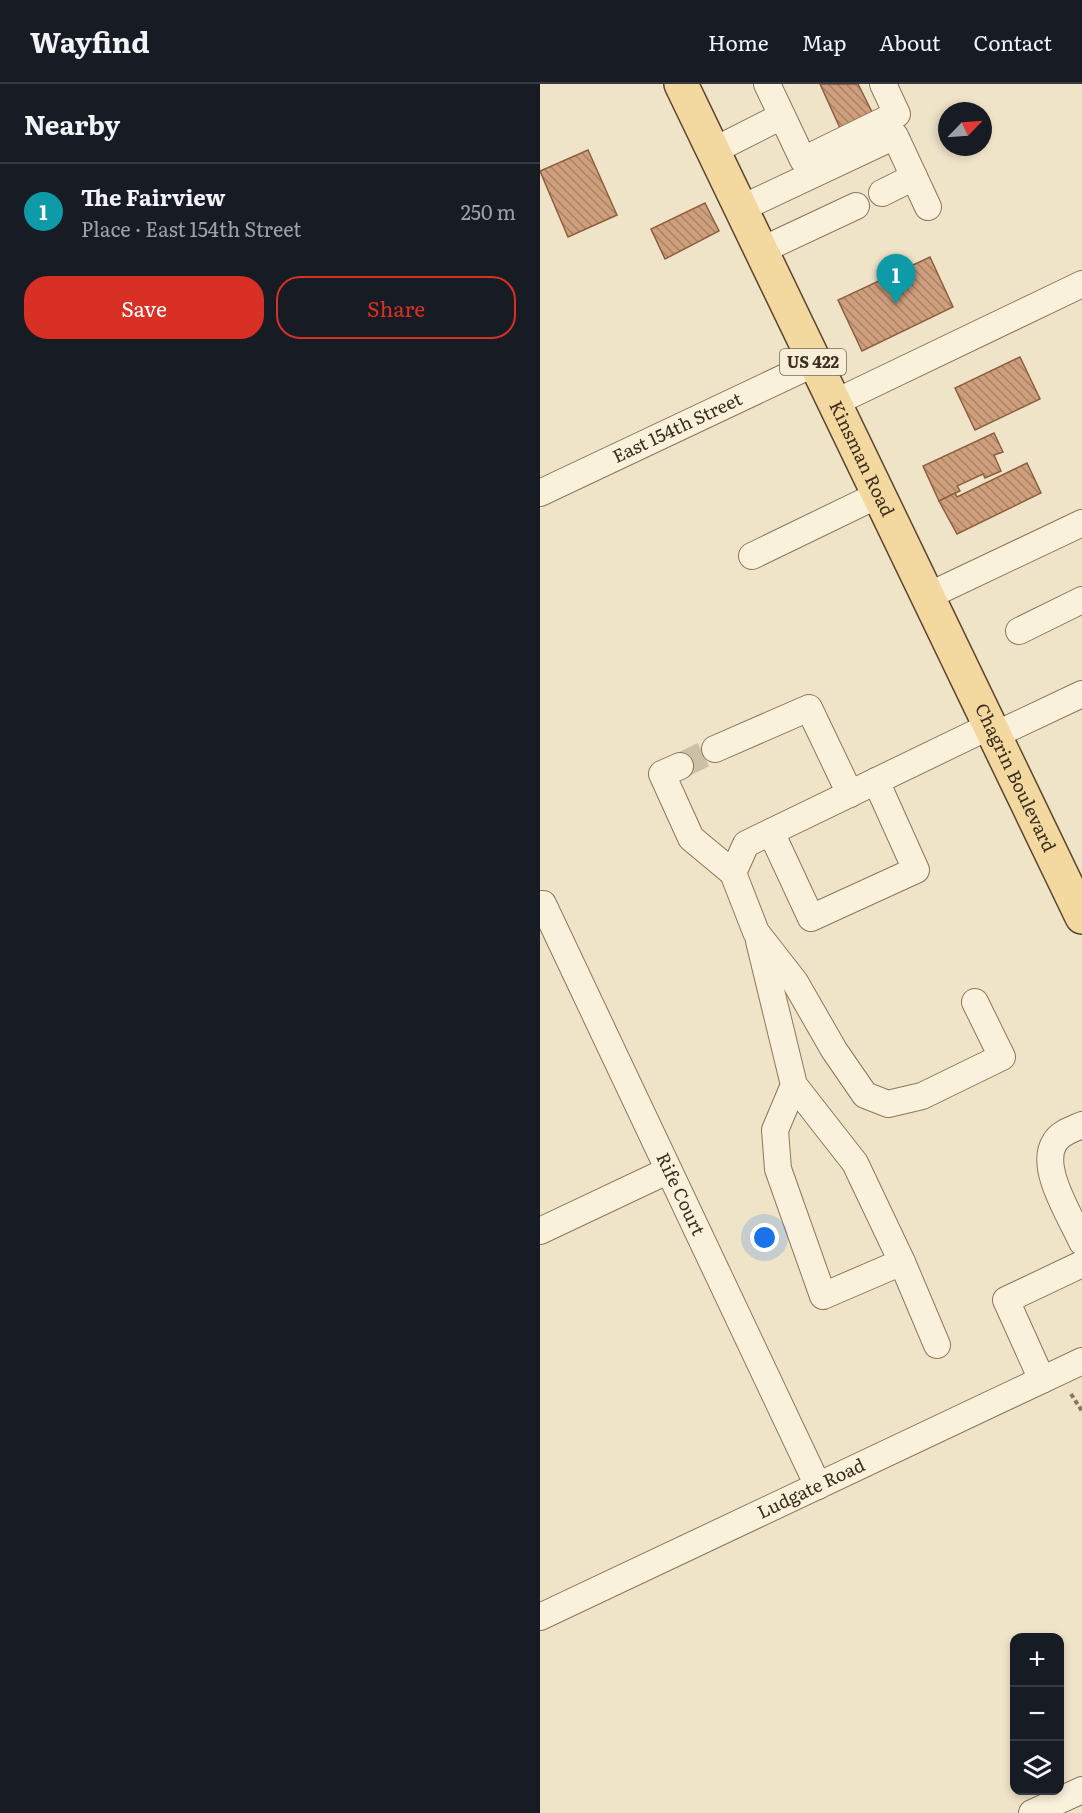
<!DOCTYPE html>
<html lang="en">
<head>
<meta charset="utf-8">
<style>
	body { margin:0; font-family:Literata,serif; background:#20242c; color:#f1f3f6 }
	.controls { position:absolute; right:18px; bottom:18px; display:grid; overflow:hidden; border-radius:12px; box-shadow:0 3px 9px #0003 }
	.controls button { width:54px; height:54px; display:grid; place-items:center; padding:0; border:0; border-bottom:2px solid #363941; background:#171b24; color:#f1f3f6; font:30px sans-serif }
	.compass { position:absolute; left:398px; top:18px; width:54px; height:54px; border-radius:50%; background:#171b24; box-shadow:0 3px 9px #0003; rotate:65deg }
	.you { position:absolute; left:225px; top:1154px; width:21px; height:21px; margin:-15px; border:4px solid #fff; border-radius:50%; background:#1a73e8; box-shadow:0 0 0 9px #1a73e833 }
	.badge { display:grid; place-items:center; width:39px; height:39px; border-radius:50%; background:#d93025; color:#fff; font-size:20px; font-weight:700 }
	.pin { position:absolute; translate:-50% -50px; filter:drop-shadow(0 2px 3px #0008) }
	.pin::after { content:''; position:absolute; top:32px; width:21px; height:18px; background:inherit; clip-path:polygon(0 0,100% 0,50% 100%) }
	.list { margin:0; padding:0; list-style:none }
	h2 { display:flex; justify-content:space-between; align-items:center; height:78px; margin:0; padding:0 24px; font-size:26px }
	h2 small { font-size:20px; font-weight:400; color:#9ea1a6 }
	.list li { display:grid; grid-template-columns:39px 1fr auto; gap:18px; align-items:center; box-sizing:border-box; height:96px; padding:0 24px; border-top:2px solid #363941 }
	.list b { display:block; font-size:22px; white-space:nowrap }
	.list p { margin:0; font-size:20px; white-space:nowrap; color:#9ea1a6 }
	.list em { font-size:20px; font-style:normal; color:#9ea1a6 }
	.actions { display:flex; gap:12px; padding:18px 24px }
	.actions a { flex:1; padding:14px 0; border:2px solid #d93025; border-radius:24px; text-align:center; font-size:21px; color:#d93025 }
	.actions .main { background:#d93025; color:#fff }
	.icon { flex:none; width:33px; height:33px; fill:none; stroke:currentColor; stroke-width:2; stroke-linecap:round; stroke-linejoin:round }
	.map { position:relative; flex:none; width:542px; height:1729px; overflow:hidden }
	header { display:flex; align-items:center; gap:36px; box-sizing:border-box; height:84px; padding:0 30px; background:#171b24; border-bottom:2px solid #363941 }
	header strong { font-size:28px }
	nav { display:flex; gap:33px; margin-inline-start:auto; font-size:21px }
	main { display:flex }
	aside { flex:1; background:#171b24 }
	.map>svg:first-child { display:block }
</style>
</head>
<body>
<header>
<strong>Wayfind</strong>
<nav><a>Home</a><a>Map</a><a>About</a><a>Contact</a></nav>
</header>
<main>
<aside>
<h2>Nearby<small></small></h2>
<ul class="list">
<li><span class="badge" style="background:#0f9aa8">1</span><div><b>The Fairview</b><p>Place · East 154th Street</p></div><em>250 m</em></li>
</ul>
<div class="actions"><a class="main">Save</a><a>Share</a></div>
</aside>
<div class="map">
<svg width="542" height="1729" viewBox="0 0 542 1729">
	<defs>
		<pattern id="building-back-hatch" width="6" height="6" patternUnits="userSpaceOnUse" patternTransform="scale(1.5)"><rect width="6" height="6" fill="#cf9f7d"/><path d="M-1 5l2 2M0 0l6 6M5-1l2 2" fill="none" stroke="#a98266"/></pattern>
	</defs>
	<rect width="100%" height="100%" fill="#f0e4c8"/>
	<g fill="url(#building-back-hatch)" stroke="#8d5f41" stroke-width="1.5">
		<polygon points="280,0 318,0 333,30 300,44"/>
		<polygon points="48,66 77,131 28,153 0,87"/>
		<polygon points="165,119 179,147 125,175 111,145"/>
		<polygon points="390,173 413,223 322,267 298,216"/>
		<polygon points="480,273 500,315 435,346 415,304"/>
		<polygon points="454,349 463,368 454,371 461,387 445,394 443,390 417,402 420,407 399,417 383,382"/>
		<polygon points="487,379 501,409 417,450 399,417 415,409 417,413"/>
	</g>
	<g fill="none" stroke-linecap="round" stroke-linejoin="round">
		<polyline stroke="#ccc0a6" stroke-width="26" stroke-dasharray="26 13" stroke-linecap="butt" points="140,682 175,665"/>
		<defs>
			<g id="minor">
				<polyline points="227,0 263,76 357,30 343,0"/>
				<polyline points="173,67 242,32"/>
				<polyline points="342,109 374,93"/>
				<polyline points="200,125 355,52 388,123"/>
				<polyline points="220,167 316,122"/>
				<polyline points="296,318 542,200"/>
				<path id="s1" d="M0,409L273,280"/>
				<polyline points="212,472 340,410"/>
				<polyline points="388,512 542,439"/>
				<polyline points="479,547 542,516"/>
				<polyline points="455,651 542,610"/>
				<polyline points="175,665 269,624 310,710"/>
				<polyline points="140,682 122,690 151,754 193,789"/>
				<polyline points="231,748 271,834 376,786 336,697"/>
				<path id="s2" d="M0,820H3L278,1402"/>
				<polyline points="219,857 254,1001 235,1046 238,1085 283,1212 362,1178 315,1079 254,1001"/>
				<polyline points="435,918 462,973 382,1012 348,1020 325,1011 294,966 255,898 216,848 193,789 206,760 450,642"/>
				<path d="M542,1041C533,1045 520,1049 515,1058C498,1083 531,1133 542,1158"/>
				<polyline points="0,1147 127,1087"/>
				<polyline points="362,1178 397,1261"/>
				<polyline points="502,1296 466,1216 542,1180"/>
				<path id="s3" d="M0,1533L542,1277"/>
				<polyline points="492,1729 542,1706"/>
			</g>
			<g id="major">
				<path id="s4" d="M141,0L542,833"/>
			</g>
		</defs>
		<use href="#minor" stroke="#8d765c" stroke-width="28"/>
		<use href="#major" stroke="#5b4430" stroke-width="36"/>
		<polyline stroke="#8d765c" stroke-width="4" stroke-dasharray="4.5 3" stroke-linecap="butt" points="531,1310 542,1327"/>
		<use href="#minor" stroke="#faf1dc" stroke-width="26"/>
		<use href="#major" stroke="#f3d9a0" stroke-width="33"/>
	</g>
	<g text-anchor="middle" stroke-width="6" stroke-linejoin="round" paint-order="stroke">
		<rect fill="#f7eed8" stroke="#756857" stroke-width="1.5" x="240" y="265" width="66" height="26" rx="4.5"/>
		<g font-size="16" font-weight="bold" fill="#3d2e20">
			<text x="273" y="284">US 422</text>
		</g>
		<g font-size="18" fill="#3d2e20" stroke="#f7eed8">
			<text dy="6" stroke="none"><textPath href="#s1" startOffset="152">East 154th Street</textPath></text>
			<text dy="6" stroke="none"><textPath href="#s4" startOffset="416">Kinsman Road</textPath></text>
			<text dy="6" stroke="none"><textPath href="#s4" startOffset="770">Chagrin Boulevard</textPath></text>
			<text dy="6" stroke="none"><textPath href="#s2" startOffset="324">Rife Court</textPath></text>
			<text dy="6" stroke="none"><textPath href="#s3" startOffset="300">Ludgate Road</textPath></text>
		</g>
	</g>
</svg>
<div class="controls">
<button>+</button>
<button>−</button>
<button><svg class="icon" aria-label="layers" viewBox="0 0 24 24"><path d="M12 4l9 5-9 5-9-5zM3 14l9 5 9-5"/></svg></button>
</div>
<svg class="compass" viewBox="-18 -18 36 36"><path d="M0-13l5 13h-10z" fill="#e53935"/><path d="M0 13l5-13h-10z" fill="#9ea1a6"/></svg>
<div class="you"></div>
<div class="pin badge" style="left:356px;top:220px;background:#0f9aa8">1</div>
</div>
</main>
</body>
</html>
